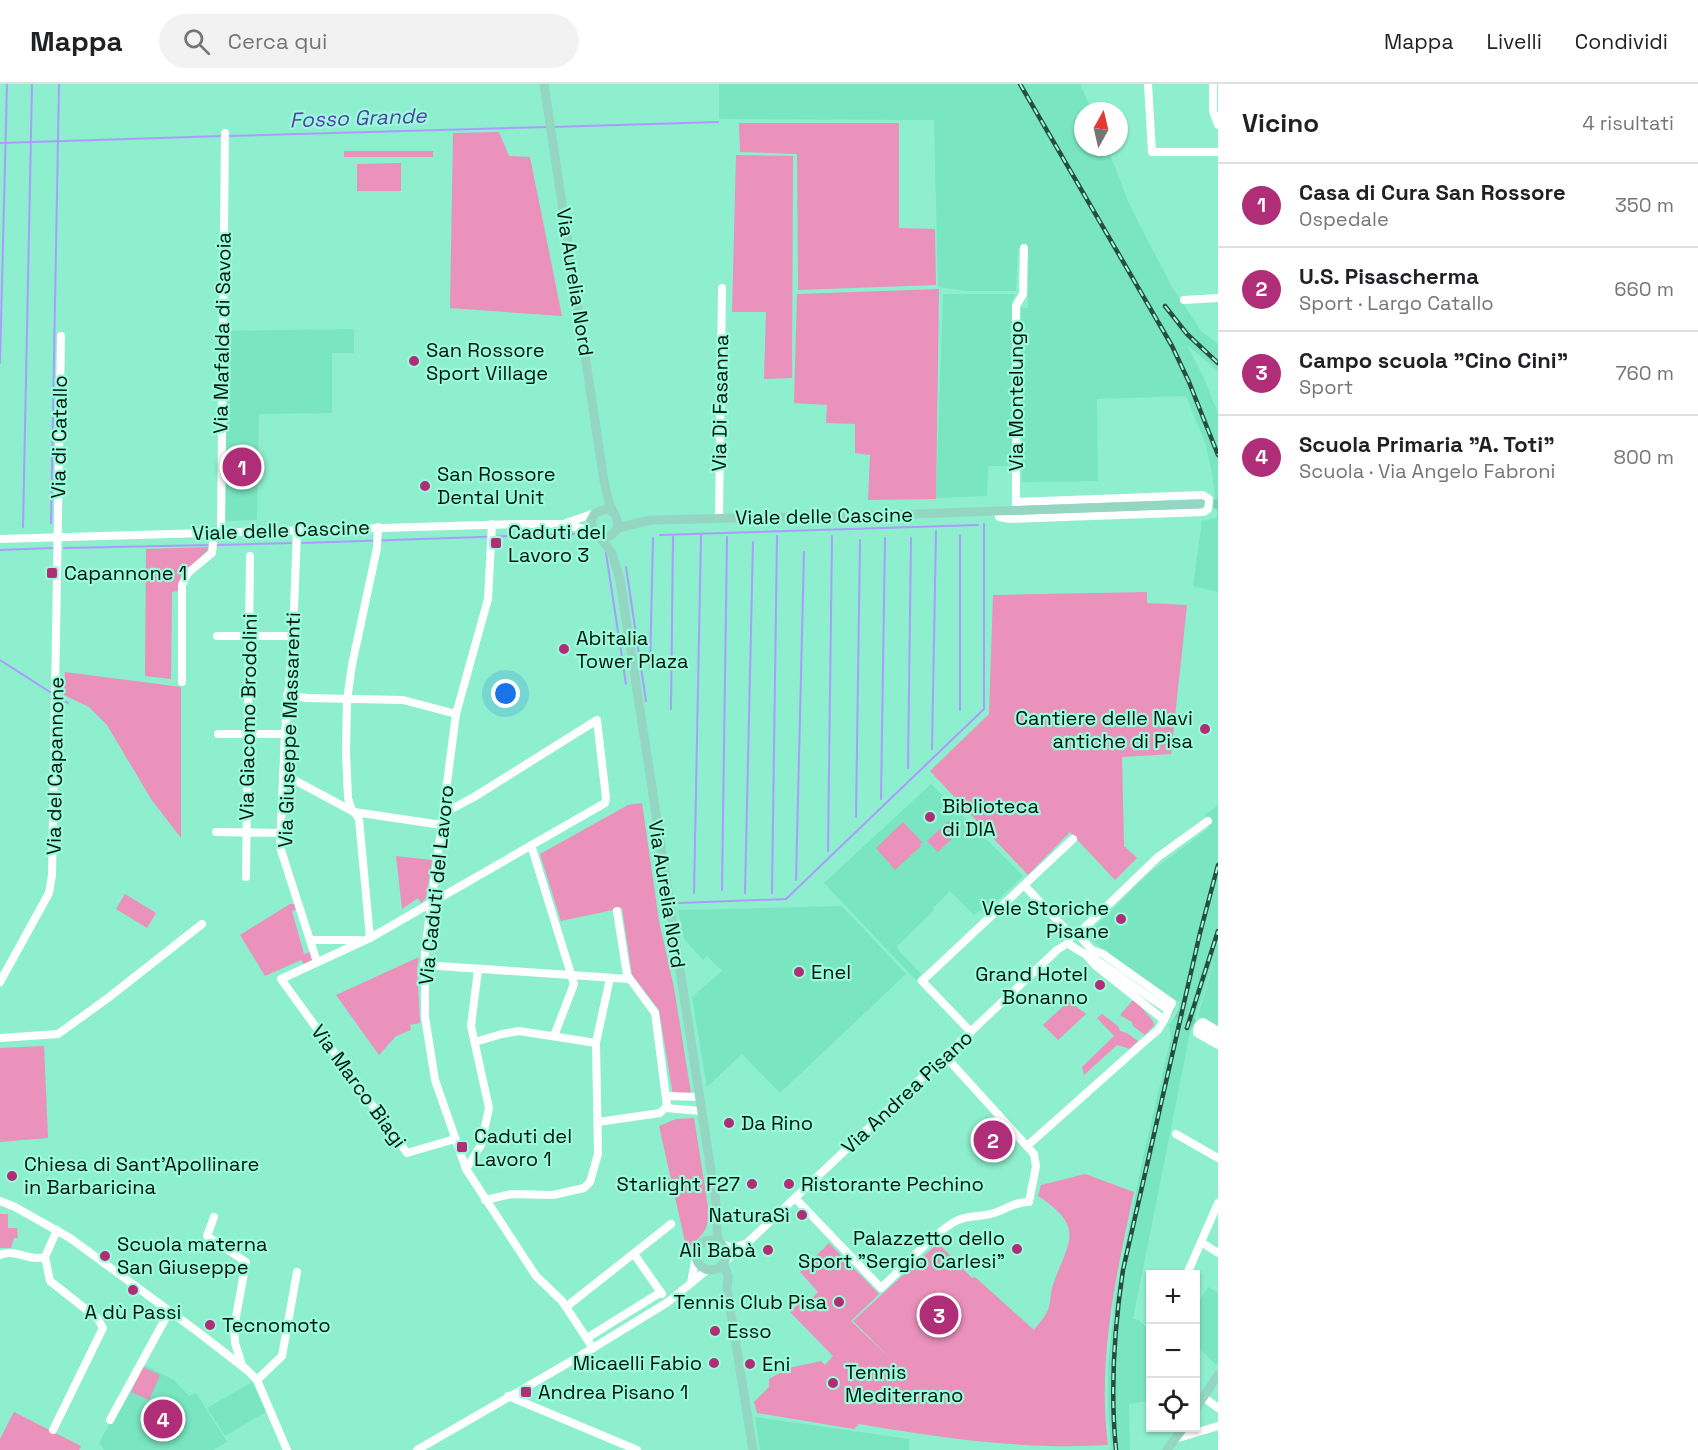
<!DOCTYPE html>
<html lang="it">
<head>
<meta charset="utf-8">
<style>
	body { margin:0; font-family:"Space Grotesk",sans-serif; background:#f2f2f2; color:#202124 }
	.controls { position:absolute; right:18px; bottom:18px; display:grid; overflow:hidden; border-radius:0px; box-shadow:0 2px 4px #0004 }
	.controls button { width:54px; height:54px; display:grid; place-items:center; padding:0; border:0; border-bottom:2px solid #e0e0e0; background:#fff; color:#202124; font:30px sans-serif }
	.compass { position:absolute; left:1074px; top:18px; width:54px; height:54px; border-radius:50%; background:#fff; box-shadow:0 2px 4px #0004; rotate:8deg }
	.you { position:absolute; left:506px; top:610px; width:21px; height:21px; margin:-15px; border:4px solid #fff; border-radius:50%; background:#1a73e8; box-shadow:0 0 0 9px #1a73e833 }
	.badge { display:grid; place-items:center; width:39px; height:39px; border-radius:50%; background:#b02e78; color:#fff; font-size:20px; font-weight:700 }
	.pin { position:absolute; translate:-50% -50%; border:3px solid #fff; box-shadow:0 2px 6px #0006 }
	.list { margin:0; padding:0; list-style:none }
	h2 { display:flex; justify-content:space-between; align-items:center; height:78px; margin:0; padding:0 24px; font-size:26px }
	h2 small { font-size:20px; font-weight:400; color:#757577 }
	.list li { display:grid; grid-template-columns:39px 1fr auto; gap:18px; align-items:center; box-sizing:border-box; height:84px; padding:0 24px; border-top:2px solid #e0e0e0 }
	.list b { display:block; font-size:22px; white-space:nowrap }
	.list p { margin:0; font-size:20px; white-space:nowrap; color:#757577 }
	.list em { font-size:20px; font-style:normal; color:#757577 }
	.icon { flex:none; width:33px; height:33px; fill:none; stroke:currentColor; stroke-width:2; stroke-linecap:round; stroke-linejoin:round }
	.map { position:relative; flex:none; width:1218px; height:1366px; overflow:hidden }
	header { display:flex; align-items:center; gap:36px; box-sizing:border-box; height:84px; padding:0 30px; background:#fff; border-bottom:2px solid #e0e0e0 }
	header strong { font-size:28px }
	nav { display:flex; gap:33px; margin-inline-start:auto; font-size:21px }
	.search { width:420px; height:54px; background:#f2f2f2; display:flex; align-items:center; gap:15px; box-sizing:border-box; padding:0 21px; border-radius:33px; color:#757577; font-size:22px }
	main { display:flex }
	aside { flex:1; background:#fff }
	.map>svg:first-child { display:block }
</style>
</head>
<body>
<header>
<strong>Mappa</strong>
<div class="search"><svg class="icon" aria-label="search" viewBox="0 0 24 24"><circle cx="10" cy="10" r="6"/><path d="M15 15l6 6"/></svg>Cerca qui</div>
<nav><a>Mappa</a><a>Livelli</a><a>Condividi</a></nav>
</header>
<main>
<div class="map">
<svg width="1218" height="1366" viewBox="0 0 1218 1366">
	<rect width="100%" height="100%" fill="#8defce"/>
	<g fill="#79e5c1">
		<polygon points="719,0 1080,0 1092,27 1083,27 1083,63 1107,63 1130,122 1172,203 1201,247 1218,260 1218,287 1187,261 1202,290 1218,329 1218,508 1193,502 1202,437 1216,434 1217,431 1213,395 1206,361 1186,312 1097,315 1098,397 1022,398 1021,224 1028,224 1027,164 1018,164 1016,207 965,207 938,203 934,36 719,35"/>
		<polygon points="943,210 1016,210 1012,217 1013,382 988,382 987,412 936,414"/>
		<polygon points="354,245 354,269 332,269 332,329 259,330 257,436 225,437 227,247"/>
		<polygon points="931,700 1023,792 983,830 980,826 974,831 950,807 933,824 934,826 897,862 898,866 921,890 916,896 824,799"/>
		<polygon points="1218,721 1218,944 1198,932 1217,868 1190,949 1133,1235 1139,1236 1150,1248 1150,1317 1129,1320 1130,1366 1107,1366 1111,1365 1108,1325 1108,1281 1115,1215 1142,1078 1171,954 1169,941 1177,930 1180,918 1160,908 1160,905 1143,895 1086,852 1149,789 1209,744 1205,731"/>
		<polygon points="842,822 906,890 780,1009 742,970 707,1003 692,913 722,887 707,872 703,876 684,855 678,826"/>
		<polygon points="1208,1203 1218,1209 1218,1278 1216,1281 1196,1261 1196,1222"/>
		<polygon points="142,1280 174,1296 189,1312 196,1309 227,1358 213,1366 104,1366 99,1359"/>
		<polygon points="252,1298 266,1328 225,1352 207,1324"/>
		<polygon points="755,1333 909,1355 909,1366 760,1366"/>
	</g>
	<g fill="#ea91bc">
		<polygon points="739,39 899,39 899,144 935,145 936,201 798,206 797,70 740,68"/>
		<polygon points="499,48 509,72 530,73 562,232 450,224 453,49"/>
		<rect x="344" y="67" width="89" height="6"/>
		<polygon points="736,71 793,72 792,294 764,295 766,228 732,228"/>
		<polygon points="401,79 401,107 357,107 357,80"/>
		<polygon points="939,205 936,415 868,416 870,371 855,369 855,340 826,339 827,321 794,319 797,210"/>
		<polygon points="211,463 181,491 178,507 172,508 171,595 145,592 146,465"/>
		<polygon points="1147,508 1147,519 1187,521 1171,670 1122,673 1124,762 1137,774 1115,796 1070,748 1028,791 930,687 989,630 993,511"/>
		<polygon points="65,588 181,603 181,754 151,715 107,641 89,623 64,611"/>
		<polygon points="642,719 659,837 674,904 691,1009 673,1011 659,926 632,891 622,824 561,837 540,770 628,721"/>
		<polygon points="950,736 960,747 938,768 927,757"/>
		<polygon points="903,738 922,758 920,761 921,762 895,786 876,764"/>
		<polygon points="396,772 432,776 426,814 421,819 418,814 402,825"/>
		<polygon points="125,810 156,829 147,844 116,825"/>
		<polygon points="290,820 295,820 297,825 292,827 304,870 310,868 312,876 304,880 301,876 265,892 240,851"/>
		<polygon points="419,873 417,885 420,939 410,941 411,946 396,952 379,971 336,911"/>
		<polygon points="1134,915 1153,937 1154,941 1145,951 1133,942 1132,938 1120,931"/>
		<polygon points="1069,917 1086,930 1058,956 1043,941"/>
		<polygon points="1102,930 1118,942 1120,947 1127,949 1138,957 1130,965 1117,961 1084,991 1082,983 1114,952 1097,934"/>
		<polygon points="44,962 48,1054 0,1058 0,964"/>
		<path d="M694,1034L709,1129C707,1156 693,1152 688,1171L659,1042L676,1035Z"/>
		<path d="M1085,1090L1134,1108C1116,1191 1097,1276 1108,1361C1024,1366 941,1354 859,1340L854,1345L757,1329L754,1318L769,1303V1295L789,1284L821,1277L825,1281L833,1272L790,1228L802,1216L806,1220L818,1208L800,1188L829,1159L879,1210L851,1237L892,1276L853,1237L938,1159L972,1194L975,1193L1034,1246C1039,1239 1047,1231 1049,1223C1051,1217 1050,1210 1052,1204C1066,1160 1089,1145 1038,1112L1041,1101Z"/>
		<polygon points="0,1130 8,1130 8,1144 17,1144 18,1154 14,1154 11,1164 0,1164"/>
		<polygon points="143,1283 160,1291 149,1316 131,1308"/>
		<polygon points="14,1328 81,1362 79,1366 0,1366 0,1355"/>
	</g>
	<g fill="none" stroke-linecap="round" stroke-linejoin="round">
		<g stroke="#ac9cfe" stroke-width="2">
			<polyline points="552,43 718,38"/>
			<polyline points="229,52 547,43"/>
			<polyline points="0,59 223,52"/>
			<polyline points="0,279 7,0"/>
			<polyline points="51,439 59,0"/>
			<polyline points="23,443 32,0"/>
			<polyline points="660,451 978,441"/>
			<polyline points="302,459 574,450"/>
			<polyline points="215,461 291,459"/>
			<polyline points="64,464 210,461"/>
			<polyline points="0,466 53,464"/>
			<polyline points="606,469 626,600"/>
			<polyline points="626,483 646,617"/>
			<polyline points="0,576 50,608"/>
			<polyline points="650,585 653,454"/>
			<polyline points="61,615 68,619"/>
			<polyline points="671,625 673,453"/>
			<polyline points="960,626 960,451"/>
			<polyline points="932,665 936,447"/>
			<polyline points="908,684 911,454"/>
			<polyline points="881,715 885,454"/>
			<polyline points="856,733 860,456"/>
			<polyline points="828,767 832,452"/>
			<polyline points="796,796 804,468"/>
			<polyline points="722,806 727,453"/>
			<polyline points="694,809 701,451"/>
			<polyline points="745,809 753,458"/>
			<polyline points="772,809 777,452"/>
			<polyline points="679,819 786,815 984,625 984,440"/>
		</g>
		<polyline stroke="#78ceb1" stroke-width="8" stroke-dasharray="8 4" stroke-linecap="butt" points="1166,924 1202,944"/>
		<polyline stroke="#78ceb1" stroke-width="9" stroke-dasharray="9 4.5" stroke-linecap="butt" points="1200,420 1218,420"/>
		<g stroke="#fff" stroke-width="8">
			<polyline points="1148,0 1152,68 1218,68"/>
			<polyline points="1213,0 1213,27 1218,41"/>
			<polyline points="1184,216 1218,214"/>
			<polyline points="1016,422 1016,222 1023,210 1024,164"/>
			<polyline points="998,427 999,433 1010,435 1204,428 1208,425 1209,415 1203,411 1016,418"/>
			<polyline points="719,435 722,204"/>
			<polyline points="566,439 595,429"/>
			<polyline points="492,440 488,515 456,630 425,868 425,933 435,996 466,1085 536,1192 562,1217 593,1264"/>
			<polyline points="297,446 293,552 285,650 280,763 317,878"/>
			<polyline points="221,448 225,49"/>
			<polyline points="0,455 519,440 562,440 593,447"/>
			<polyline points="217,552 293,552"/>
			<polyline points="182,598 182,501 188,489 212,469 214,448"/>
			<polyline points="287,611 307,614 403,616 456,630"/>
			<polyline points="218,650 285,650"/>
			<polyline points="283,690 354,728 442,741"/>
			<polyline points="444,729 474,713 597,636 606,714 605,719 370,854 281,895 407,1069 455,1055"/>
			<polyline points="216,748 280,749"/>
			<polyline points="531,761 574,900 554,952"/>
			<polyline points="246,793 250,472"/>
			<polyline points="1025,802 1071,851"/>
			<polyline points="1078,850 1158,773 1208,737"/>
			<polyline points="1078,850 1095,870"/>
			<polyline points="370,854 359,735 351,724 348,714 346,669 347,616 352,581 377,464 378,443"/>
			<polyline points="310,856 360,856"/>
			<path d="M1068,859C1078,868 1093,873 1104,881C1125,895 1145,911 1166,924"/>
			<polyline points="1087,872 1095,881 1164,936 1172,919 1103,870 1092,866"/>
			<polyline points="424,881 629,895"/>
			<polyline points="0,898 49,809 52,791 61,252"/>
			<polyline points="1203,945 1218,954"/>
			<path d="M1218,947L1203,938C1198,940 1197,944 1197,949L1218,961"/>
			<polyline points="971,948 922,897 1073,755"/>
			<polyline points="0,954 58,950 108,914 202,840"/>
			<polyline points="475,958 502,950 519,947 596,959"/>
			<polyline points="667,1012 698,1013"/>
			<polyline points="666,1024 700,1027"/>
			<polyline points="598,1038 660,1029 667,1022 655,929 627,891 617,827"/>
			<polyline points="1176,1050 1218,1074"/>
			<polyline points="1027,1062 1145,957 1158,946 1164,936"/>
			<polyline points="466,1085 481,1061 489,1024 471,942 478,886"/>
			<path d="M795,1114L881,1204C901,1186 935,1147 958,1136C970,1131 982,1133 994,1129C1007,1125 1014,1118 1029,1118L1036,1082L1034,1070L945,972"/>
			<polyline points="485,1116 512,1110 553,1111 584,1104 590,1098 598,1070 596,959 610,894"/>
			<polyline points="0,1117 15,1123 70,1154 198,1248 247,1286 257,1296 287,1366"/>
			<polyline points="214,1133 207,1152 246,1178 234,1244 235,1259 242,1281"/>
			<polyline points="1201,1158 1218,1169"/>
			<polyline points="722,1161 734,1163 745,1160"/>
			<polyline points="634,1170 662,1210"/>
			<path d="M0,1171C14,1164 29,1178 45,1173"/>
			<polyline points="45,1173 50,1197 97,1234 103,1244 53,1346"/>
			<polyline points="45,1173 57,1146"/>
			<polyline points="724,1178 744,1162 1057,866 1068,859 1071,851"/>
			<polyline points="1187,1190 1218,1119"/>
			<polyline points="691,1199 696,1172"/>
			<polyline points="566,1223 671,1140"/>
			<polyline points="587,1254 661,1208"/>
			<polyline points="257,1296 282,1272 297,1188"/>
			<polyline points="508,1312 637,1366"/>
			<polyline points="1203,1313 1218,1324"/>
			<polyline points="110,1336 169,1228"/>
			<polyline points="1175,1355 1218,1342"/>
			<polyline points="417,1366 580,1272 668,1218 707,1186"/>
		</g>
		<g stroke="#94d6c2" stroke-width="9">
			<path d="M544,0L604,397C606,405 607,413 610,421C614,430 625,443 611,451C605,455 599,452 593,447L591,436L595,429L606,425L614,429"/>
			<polyline points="617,444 651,436 913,430 1200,420"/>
			<polyline points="597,450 612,469 620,496 717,1126 717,1151 719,1159"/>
			<circle cx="711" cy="1171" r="15"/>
			<polyline points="723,1179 728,1192 727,1205 753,1366"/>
			<polyline points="1196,1324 1218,1291"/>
			<polyline points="1167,1366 1183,1344"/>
		</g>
		<defs>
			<g id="rail">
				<polyline points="1020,0 1172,262 1189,298 1218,371"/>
				<polyline points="1165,222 1187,250 1218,279"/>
				<polyline points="1187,944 1218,847"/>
				<path d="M1116,1366C1110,1305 1114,1246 1123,1186L1200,849L1218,781"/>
			</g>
		</defs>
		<use href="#rail" stroke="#264d40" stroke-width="4.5"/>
		<use href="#rail" stroke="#9afcdb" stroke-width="2" stroke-dasharray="7" stroke-linecap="butt"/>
	</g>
	<g fill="#b02e78" stroke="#9afcdb" stroke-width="2">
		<circle cx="414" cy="277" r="6"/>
		<circle cx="425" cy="402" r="6"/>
		<rect x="490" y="453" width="12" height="12" rx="3"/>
		<rect x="46" y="483" width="12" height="12" rx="3"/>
		<circle cx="564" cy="565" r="6"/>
		<circle cx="1205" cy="645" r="6"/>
		<circle cx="930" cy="733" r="6"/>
		<circle cx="1121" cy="835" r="6"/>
		<circle cx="799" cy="888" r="6"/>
		<circle cx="1100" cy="901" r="6"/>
		<circle cx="729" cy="1039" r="6"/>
		<rect x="456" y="1057" width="12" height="12" rx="3"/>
		<circle cx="12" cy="1092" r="6"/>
		<circle cx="752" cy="1100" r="6"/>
		<circle cx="789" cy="1100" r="6"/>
		<circle cx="802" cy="1131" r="6"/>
		<circle cx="1017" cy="1165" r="6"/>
		<circle cx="768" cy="1166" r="6"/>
		<circle cx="105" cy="1172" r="6"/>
		<circle cx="133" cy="1206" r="6"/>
		<circle cx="839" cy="1218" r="6"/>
		<circle cx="210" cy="1241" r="6"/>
		<circle cx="715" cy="1247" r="6"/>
		<circle cx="714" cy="1279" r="6"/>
		<circle cx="750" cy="1280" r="6"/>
		<circle cx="833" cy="1299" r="6"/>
		<rect x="520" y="1302" width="12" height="12" rx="3"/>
	</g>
	<g text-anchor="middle" stroke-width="4.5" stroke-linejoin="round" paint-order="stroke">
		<g font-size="20" fill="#01130d" stroke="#9afcdb">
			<text transform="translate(575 198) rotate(81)" y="7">Via Aurelia Nord</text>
			<text transform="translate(222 249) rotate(-89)" y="7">Via Mafalda di Savoia</text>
			<text transform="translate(1016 312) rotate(-90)" y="7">Via Montelungo</text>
			<text transform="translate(720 319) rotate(-89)" y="7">Via Di Fasanna</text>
			<text transform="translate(59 353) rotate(-89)" y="7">Via di Catallo</text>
			<text transform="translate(824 432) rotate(-1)" y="7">Viale delle Cascine</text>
			<text transform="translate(281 446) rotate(-2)" y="7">Viale delle Cascine</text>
			<text transform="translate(248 633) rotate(-89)" y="7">Via Giacomo Brodolini</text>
			<text transform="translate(289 646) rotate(-88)" y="7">Via Giuseppe Massarenti</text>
			<text transform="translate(55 682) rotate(-89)" y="7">Via del Capannone</text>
			<text transform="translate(436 801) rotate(-84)" y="7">Via Caduti del Lavoro</text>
			<text transform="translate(667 810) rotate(81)" y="7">Via Aurelia Nord</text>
			<text transform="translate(359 1002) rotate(54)" y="7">Via Marco Biagi</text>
			<text transform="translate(907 1008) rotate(-43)" y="7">Via Andrea Pisano</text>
		</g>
		<g font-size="20" fill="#01130d" stroke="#9afcdb" text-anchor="start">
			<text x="426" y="273">San Rossore<tspan x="426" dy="23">Sport Village</tspan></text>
			<text x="437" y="397">San Rossore<tspan x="437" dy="23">Dental Unit</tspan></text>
			<text x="508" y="455">Caduti del<tspan x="508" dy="23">Lavoro 3</tspan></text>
			<text x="64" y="496">Capannone 1</text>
			<text x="576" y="561">Abitalia<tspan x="576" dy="23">Tower Plaza</tspan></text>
			<text x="1193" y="641" text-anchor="end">Cantiere delle Navi<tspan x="1193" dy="23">antiche di Pisa</tspan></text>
			<text x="942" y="729">Biblioteca<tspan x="942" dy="23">di DIA</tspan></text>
			<text x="1109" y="831" text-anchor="end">Vele Storiche<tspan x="1109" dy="23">Pisane</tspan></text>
			<text x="811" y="895">Enel</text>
			<text x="1088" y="897" text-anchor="end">Grand Hotel<tspan x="1088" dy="23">Bonanno</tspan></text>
			<text x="741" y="1046">Da Rino</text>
			<text x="474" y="1059">Caduti del<tspan x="474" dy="23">Lavoro 1</tspan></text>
			<text x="24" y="1087">Chiesa di Sant'Apollinare<tspan x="24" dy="23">in Barbaricina</tspan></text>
			<text x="740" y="1107" text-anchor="end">Starlight F27</text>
			<text x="801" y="1107">Ristorante Pechino</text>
			<text x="790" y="1138" text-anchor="end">NaturaSì</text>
			<text x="1005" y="1161" text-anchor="end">Palazzetto dello<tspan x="1005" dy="23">Sport "Sergio Carlesi"</tspan></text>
			<text x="117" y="1167">Scuola materna<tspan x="117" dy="23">San Giuseppe</tspan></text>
			<text x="756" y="1173" text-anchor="end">Alì Babà</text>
			<text x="827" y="1225" text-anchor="end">Tennis Club Pisa</text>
			<text x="133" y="1235" text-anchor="middle">A dù Passi</text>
			<text x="222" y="1248">Tecnomoto</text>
			<text x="727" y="1254">Esso</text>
			<text x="702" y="1286" text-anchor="end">Micaelli Fabio</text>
			<text x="762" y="1287">Eni</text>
			<text x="845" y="1295">Tennis<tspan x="845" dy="23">Mediterrano</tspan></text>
			<text x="538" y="1315">Andrea Pisano 1</text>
		</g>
		<g font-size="21" font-style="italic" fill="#593cab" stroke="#9afcdb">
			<text transform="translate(358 34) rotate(-2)" y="7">Fosso Grande</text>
		</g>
	</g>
</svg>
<div class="controls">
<button>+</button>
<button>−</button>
<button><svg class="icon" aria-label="locate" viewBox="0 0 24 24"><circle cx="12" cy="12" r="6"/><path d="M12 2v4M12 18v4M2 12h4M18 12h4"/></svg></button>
</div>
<svg class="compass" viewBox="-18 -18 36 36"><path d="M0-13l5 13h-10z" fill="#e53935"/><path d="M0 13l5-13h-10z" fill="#757577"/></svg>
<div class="you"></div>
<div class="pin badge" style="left:242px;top:383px">1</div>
<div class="pin badge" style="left:993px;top:1056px">2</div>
<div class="pin badge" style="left:939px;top:1231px">3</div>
<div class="pin badge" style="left:163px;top:1335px">4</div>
</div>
<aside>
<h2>Vicino<small>4 risultati</small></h2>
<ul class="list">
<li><span class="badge">1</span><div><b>Casa di Cura San Rossore</b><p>Ospedale</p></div><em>350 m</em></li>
<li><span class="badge">2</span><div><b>U.S. Pisascherma</b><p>Sport · Largo Catallo</p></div><em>660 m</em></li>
<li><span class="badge">3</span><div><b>Campo scuola &quot;Cino Cini&quot;</b><p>Sport</p></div><em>760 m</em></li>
<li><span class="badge">4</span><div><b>Scuola Primaria &quot;A. Toti&quot;</b><p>Scuola · Via Angelo Fabroni</p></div><em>800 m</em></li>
</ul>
</aside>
</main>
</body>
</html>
